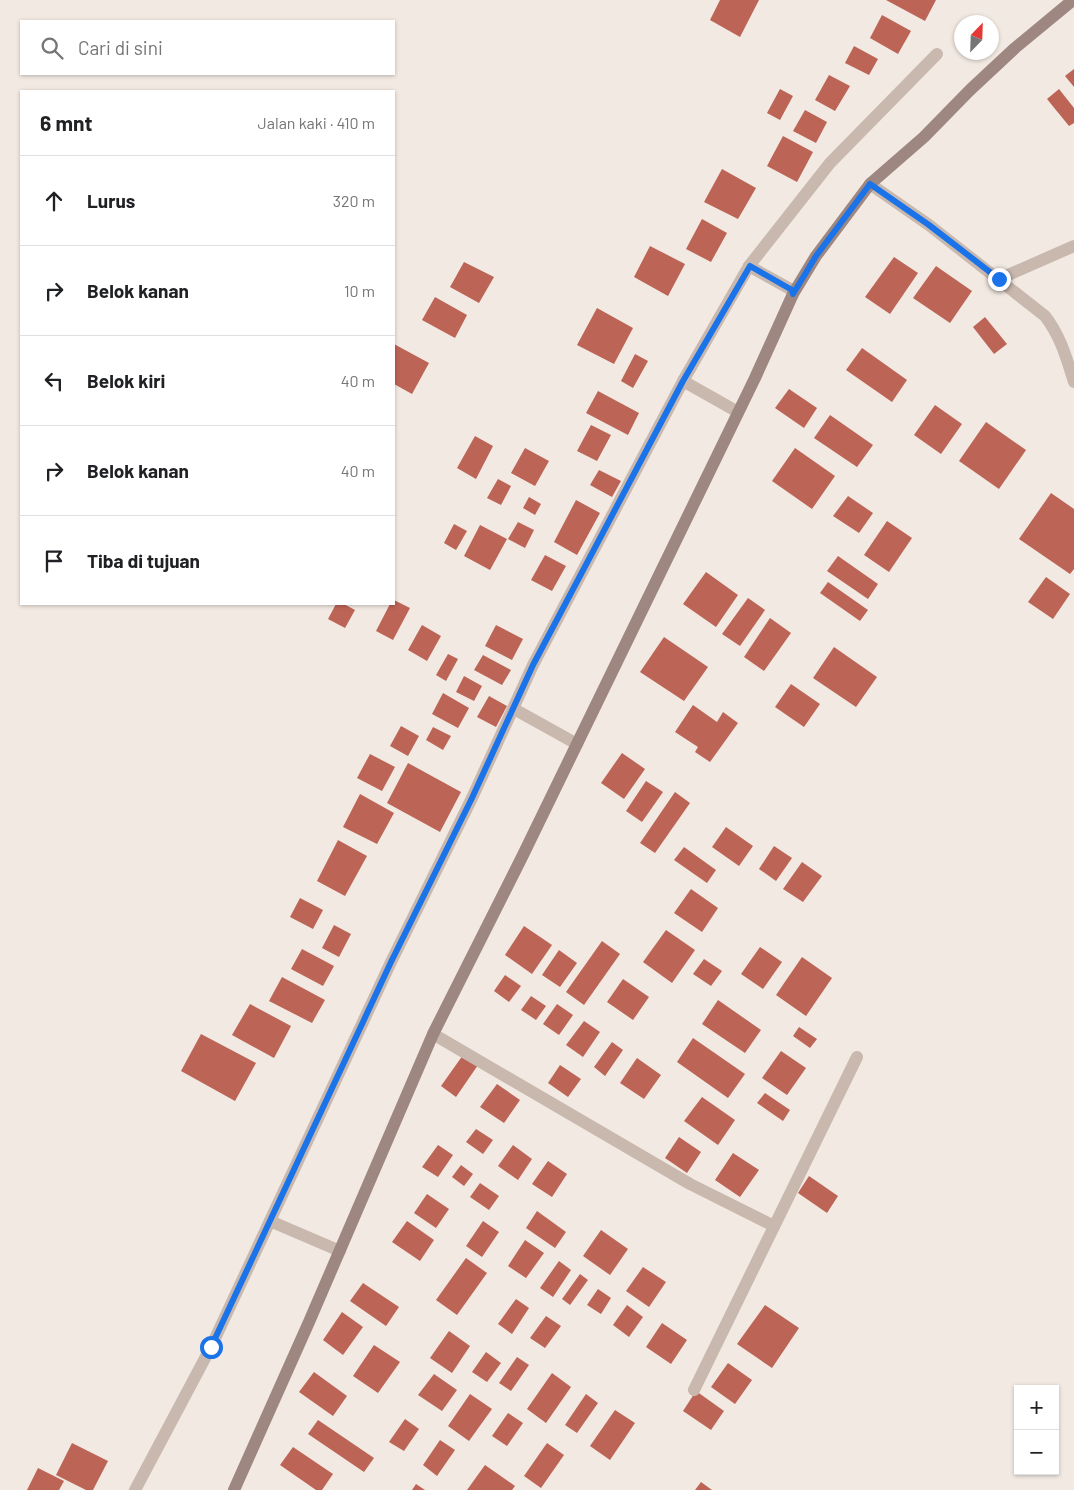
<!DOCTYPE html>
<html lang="id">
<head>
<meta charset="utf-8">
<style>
	body { margin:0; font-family:Barlow,sans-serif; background:#f2f2f2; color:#202124 }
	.controls { position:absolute; right:15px; bottom:15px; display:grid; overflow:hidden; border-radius:0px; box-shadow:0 1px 4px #0004 }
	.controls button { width:45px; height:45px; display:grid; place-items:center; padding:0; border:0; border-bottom:1px solid #e0e0e0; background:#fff; color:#202124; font:25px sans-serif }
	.compass { position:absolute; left:954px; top:15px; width:45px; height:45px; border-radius:50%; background:#fff; box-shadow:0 1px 4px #0004; rotate:23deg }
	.stop { position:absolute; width:15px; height:15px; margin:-11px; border:4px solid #1a73e8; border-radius:50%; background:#fff }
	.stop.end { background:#1a73e8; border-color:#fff; box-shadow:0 1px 5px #0008 }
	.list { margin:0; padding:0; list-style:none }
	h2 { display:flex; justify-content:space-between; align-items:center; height:65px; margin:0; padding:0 20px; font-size:21px }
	h2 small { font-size:16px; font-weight:400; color:#757577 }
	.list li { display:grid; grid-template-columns:32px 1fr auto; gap:15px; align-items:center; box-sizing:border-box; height:90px; padding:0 20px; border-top:1px solid #e0e0e0 }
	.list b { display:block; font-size:19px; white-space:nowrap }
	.list em { font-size:16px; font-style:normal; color:#757577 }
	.icon { flex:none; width:28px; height:28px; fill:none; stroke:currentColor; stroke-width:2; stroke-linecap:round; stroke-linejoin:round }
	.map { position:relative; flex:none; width:1074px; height:1490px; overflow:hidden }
	.search { position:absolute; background:#fff; box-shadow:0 1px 4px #0004; left:20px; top:20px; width:375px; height:55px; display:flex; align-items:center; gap:12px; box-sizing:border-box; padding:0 18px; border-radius:0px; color:#757577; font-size:19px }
	.panel { position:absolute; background:#fff; box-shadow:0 1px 4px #0004; left:20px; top:90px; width:375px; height:515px; border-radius:0px }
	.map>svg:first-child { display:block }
</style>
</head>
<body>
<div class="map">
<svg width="1074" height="1490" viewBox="0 0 1074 1490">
	<rect width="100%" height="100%" fill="#f2e9e2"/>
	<g fill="#bc6456">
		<polygon points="720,0 759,0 740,37 710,20"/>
		<polygon points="886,0 936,0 925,21"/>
		<polygon points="882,15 911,31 898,54 870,38"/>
		<polygon points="854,46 878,59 869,75 845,63"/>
		<polygon points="1074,69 1074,87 1065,76"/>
		<polygon points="829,75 850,86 835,111 815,100"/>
		<polygon points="780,89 793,96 780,120 767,113"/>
		<polygon points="1059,89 1074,108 1074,123 1069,126 1047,99"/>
		<polygon points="805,110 827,122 816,143 793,131"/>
		<polygon points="783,136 813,152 797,182 767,166"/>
		<polygon points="722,169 756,188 738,219 704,202"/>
		<polygon points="702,219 727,233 711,262 686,249"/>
		<polygon points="650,246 685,264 668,296 634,277"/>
		<polygon points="894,257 918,273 890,314 865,297"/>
		<polygon points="464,262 494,277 479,303 450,287"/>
		<polygon points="936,266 972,291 950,323 913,298"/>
		<polygon points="435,297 467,315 455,338 422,320"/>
		<polygon points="597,308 633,328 614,364 577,345"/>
		<polygon points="985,317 1007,344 994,354 973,327"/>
		<polygon points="394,344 429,363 412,394 394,384"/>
		<polygon points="862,348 907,380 892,402 846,370"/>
		<polygon points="635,354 648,361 633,388 621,381"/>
		<polygon points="789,389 817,408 804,428 775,408"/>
		<polygon points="598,391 639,413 628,435 586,413"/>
		<polygon points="935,405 962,424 941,454 914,435"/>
		<polygon points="830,415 873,445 857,467 814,438"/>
		<polygon points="986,422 1026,450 999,489 959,461"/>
		<polygon points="591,425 611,435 597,461 577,451"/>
		<polygon points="475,436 493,446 476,479 457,468"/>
		<polygon points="525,448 549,461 535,486 511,473"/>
		<polygon points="795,448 835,476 812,509 772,481"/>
		<polygon points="599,470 621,481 612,497 590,485"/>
		<polygon points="498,479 511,486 501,505 487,498"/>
		<polygon points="1051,493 1074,509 1074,569 1070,574 1019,539"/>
		<polygon points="848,496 873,513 859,533 833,516"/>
		<polygon points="529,497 541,504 535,515 523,508"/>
		<polygon points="576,500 600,513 577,555 554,542"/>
		<polygon points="887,521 912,538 889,572 864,555"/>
		<polygon points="518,522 534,530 525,548 508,539"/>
		<polygon points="454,524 467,531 456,550 444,543"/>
		<polygon points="480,525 507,539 490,570 464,556"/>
		<polygon points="545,555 566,566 552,591 531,580"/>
		<polygon points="838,556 878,584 868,599 827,571"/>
		<polygon points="706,572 738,595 716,627 683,604"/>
		<polygon points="1046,577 1070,594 1053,619 1028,602"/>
		<polygon points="828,582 868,610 860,621 820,593"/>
		<polygon points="748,598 765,610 740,646 722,634"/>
		<polygon points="394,600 410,608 393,640 376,631 390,604 394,604"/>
		<polygon points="336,604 344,604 355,610 345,628 328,619"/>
		<polygon points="770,618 791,633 764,671 744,657"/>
		<polygon points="422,625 441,636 427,661 408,650"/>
		<polygon points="496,625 523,639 512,660 485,646"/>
		<polygon points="664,637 708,667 684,701 640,672"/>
		<polygon points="834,647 877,677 856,707 813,678"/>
		<polygon points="448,654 458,659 446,681 436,675"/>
		<polygon points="483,655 511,670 502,685 474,670"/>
		<polygon points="464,676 482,686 474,701 456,692"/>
		<polygon points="791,684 820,704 804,727 775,707"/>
		<polygon points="443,693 469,708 458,728 432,714"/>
		<polygon points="489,696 507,706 496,727 477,717"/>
		<polygon points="693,705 717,722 723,712 738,723 710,762 695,752 698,747 675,732"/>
		<polygon points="401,726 419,736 408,756 390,746"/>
		<polygon points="433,727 451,736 443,750 426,740"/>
		<polygon points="622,753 645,769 624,799 601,783"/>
		<polygon points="370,754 395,767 382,791 357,778"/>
		<polygon points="408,763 461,792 440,832 387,803"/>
		<polygon points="646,781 663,792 642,822 626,811"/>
		<polygon points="675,792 690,803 655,853 640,843"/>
		<polygon points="360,794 394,813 377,844 343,827"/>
		<polygon points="726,827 753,846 739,866 712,847"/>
		<polygon points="338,840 367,856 345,896 317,881"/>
		<polygon points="774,846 792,858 776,881 759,869"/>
		<polygon points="684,847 716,870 707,883 674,860"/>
		<polygon points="802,862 822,876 803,902 783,889"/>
		<polygon points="691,889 718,908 702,932 674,913"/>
		<polygon points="300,898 323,910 313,929 290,917"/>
		<polygon points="334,925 351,934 339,957 322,948"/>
		<polygon points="524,926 552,945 532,974 505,955"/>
		<polygon points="666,930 695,950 672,983 643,962"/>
		<polygon points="602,941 620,954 584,1005 566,992"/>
		<polygon points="760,947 782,962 763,989 741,974"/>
		<polygon points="302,949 334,966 323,986 291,969"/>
		<polygon points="559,950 577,963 560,987 542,975"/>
		<polygon points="802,957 832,978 806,1016 776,995"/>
		<polygon points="704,959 722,971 711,986 693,974"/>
		<polygon points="505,975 521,986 509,1002 494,991"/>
		<polygon points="282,977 325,1000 312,1023 269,1001"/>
		<polygon points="623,979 649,997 633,1020 607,1002"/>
		<polygon points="531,996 546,1006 536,1020 521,1010"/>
		<polygon points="718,1000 761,1030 745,1053 702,1024"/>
		<polygon points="250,1004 291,1026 274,1058 232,1035"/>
		<polygon points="557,1004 573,1015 559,1035 543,1024"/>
		<polygon points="584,1021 600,1032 583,1057 566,1045"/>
		<polygon points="799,1027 817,1039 810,1048 793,1036"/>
		<polygon points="201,1034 256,1063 235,1101 181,1071"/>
		<polygon points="693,1038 745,1074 728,1098 677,1062"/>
		<polygon points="612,1042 623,1050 605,1076 594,1067"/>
		<polygon points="781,1051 806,1068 787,1095 762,1078"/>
		<polygon points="463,1055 478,1065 456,1097 441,1086"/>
		<polygon points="637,1058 661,1075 644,1099 620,1083"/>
		<polygon points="560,1065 581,1079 568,1097 548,1083"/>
		<polygon points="497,1084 520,1100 504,1123 480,1107"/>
		<polygon points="765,1093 790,1110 783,1121 757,1103"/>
		<polygon points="702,1097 735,1120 718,1145 684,1121"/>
		<polygon points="476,1129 493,1140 483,1154 466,1142"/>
		<polygon points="679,1137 701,1152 687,1173 665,1158"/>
		<polygon points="438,1145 453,1155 438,1177 422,1167"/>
		<polygon points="513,1145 532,1159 518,1180 498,1166"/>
		<polygon points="733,1153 759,1170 740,1197 715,1180"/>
		<polygon points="548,1161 567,1174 552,1197 532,1184"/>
		<polygon points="461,1165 473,1174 464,1186 452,1177"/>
		<polygon points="809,1176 838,1196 827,1213 798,1193"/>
		<polygon points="480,1183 499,1196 489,1210 470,1197"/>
		<polygon points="427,1194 449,1209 436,1228 414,1213"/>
		<polygon points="537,1211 566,1232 555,1248 526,1228"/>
		<polygon points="407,1221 434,1240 420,1261 392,1242"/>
		<polygon points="483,1221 499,1232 482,1257 466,1246"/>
		<polygon points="601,1230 628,1249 610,1275 583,1256"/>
		<polygon points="525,1240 544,1253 526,1278 508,1266"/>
		<polygon points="466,1258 487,1273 457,1315 436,1300"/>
		<polygon points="559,1261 571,1270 553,1297 540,1288"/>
		<polygon points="643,1267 666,1282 649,1307 626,1291"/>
		<polygon points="580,1274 588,1280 570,1305 562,1299"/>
		<polygon points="363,1283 399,1307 386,1326 350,1301"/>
		<polygon points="598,1289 611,1298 601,1314 587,1305"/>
		<polygon points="516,1299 529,1308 512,1334 498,1324"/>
		<polygon points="627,1305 643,1317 629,1337 613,1325"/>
		<polygon points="765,1305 799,1328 772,1368 737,1344"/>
		<polygon points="342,1312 363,1327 343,1355 323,1340"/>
		<polygon points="546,1316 561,1326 545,1348 530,1338"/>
		<polygon points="662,1323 687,1340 671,1364 646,1347"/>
		<polygon points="449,1331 470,1346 452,1373 430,1358"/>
		<polygon points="374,1345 400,1362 378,1393 353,1376"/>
		<polygon points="486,1352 501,1363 487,1382 472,1372"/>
		<polygon points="517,1357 529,1365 511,1391 499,1383"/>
		<polygon points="728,1363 752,1380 735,1404 711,1387"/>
		<polygon points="314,1372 347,1396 333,1416 299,1392"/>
		<polygon points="552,1373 571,1387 546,1423 527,1409"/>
		<polygon points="434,1374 457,1390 442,1411 418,1395"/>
		<polygon points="696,1391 724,1411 711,1430 683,1411"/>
		<polygon points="470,1394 492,1409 469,1441 448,1426"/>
		<polygon points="586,1394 598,1403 577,1433 565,1425"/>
		<polygon points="615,1410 635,1423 610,1460 590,1446"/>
		<polygon points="508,1413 523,1423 507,1446 492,1436"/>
		<polygon points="405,1419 419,1429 404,1451 389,1442"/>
		<polygon points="318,1420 374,1458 364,1472 308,1434"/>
		<polygon points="440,1440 455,1450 437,1476 423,1465"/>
		<polygon points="72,1443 108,1461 93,1490 86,1490 56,1475"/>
		<polygon points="547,1443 564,1455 541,1488 524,1476"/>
		<polygon points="293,1447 333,1474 322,1490 316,1490 280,1465"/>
		<polygon points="485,1465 515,1486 512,1490 467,1490"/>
		<polygon points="38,1468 64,1481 59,1490 27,1490"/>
		<polygon points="701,1482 712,1490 695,1490"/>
		<polygon points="416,1484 425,1490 412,1490"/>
	</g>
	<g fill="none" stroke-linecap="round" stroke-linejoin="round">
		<g stroke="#c9b8ae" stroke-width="12">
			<path d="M870,184L929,225L1045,316C1061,337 1066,357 1074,382"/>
			<polyline points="749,266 792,290 793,294"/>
			<polyline points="999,279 1074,246"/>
			<polyline points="683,381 738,412"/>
			<polyline points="514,709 577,744"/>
			<polyline points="433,1034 690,1184 774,1226"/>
			<polyline points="270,1221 340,1251"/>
			<polyline points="694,1390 857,1057"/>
			<polyline points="135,1490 211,1347 391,962 472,798 533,665 683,381 749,266 830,163 937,54"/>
		</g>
		<polyline stroke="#9d8780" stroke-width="12" points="234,1490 309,1322 433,1034 522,857 755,378 793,294 816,256 870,184 924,137 970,90 1015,48 1073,0"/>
	</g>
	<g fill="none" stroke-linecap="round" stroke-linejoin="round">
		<polyline stroke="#1a73e8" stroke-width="6" points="211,1347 391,962 472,798 533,665 683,381 750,266 792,290 793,294 816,256 870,184 929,225 999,279"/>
	</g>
</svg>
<div class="controls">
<button>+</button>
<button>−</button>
</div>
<svg class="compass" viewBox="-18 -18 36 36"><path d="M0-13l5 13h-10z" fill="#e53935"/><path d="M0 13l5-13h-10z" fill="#757577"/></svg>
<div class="stop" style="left:211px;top:1347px"></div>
<div class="stop end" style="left:999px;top:279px"></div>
<div class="search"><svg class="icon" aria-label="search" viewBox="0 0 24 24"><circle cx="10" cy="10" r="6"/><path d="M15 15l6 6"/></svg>Cari di sini</div>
<section class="panel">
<h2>6 mnt<small>Jalan kaki · 410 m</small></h2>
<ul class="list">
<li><svg class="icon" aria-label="ahead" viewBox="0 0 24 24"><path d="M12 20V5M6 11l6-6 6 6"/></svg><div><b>Lurus</b></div><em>320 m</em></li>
<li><svg class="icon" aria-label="right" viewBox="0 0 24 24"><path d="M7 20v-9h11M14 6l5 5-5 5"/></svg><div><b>Belok kanan</b></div><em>10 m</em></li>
<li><svg class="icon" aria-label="left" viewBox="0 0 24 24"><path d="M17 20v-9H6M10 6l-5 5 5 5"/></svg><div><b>Belok kiri</b></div><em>40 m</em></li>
<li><svg class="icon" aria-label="right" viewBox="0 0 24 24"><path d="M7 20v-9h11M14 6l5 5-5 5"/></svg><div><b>Belok kanan</b></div><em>40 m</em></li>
<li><svg class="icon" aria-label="arrive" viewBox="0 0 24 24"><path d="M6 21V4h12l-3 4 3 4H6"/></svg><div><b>Tiba di tujuan</b></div></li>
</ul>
</section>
</div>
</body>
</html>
